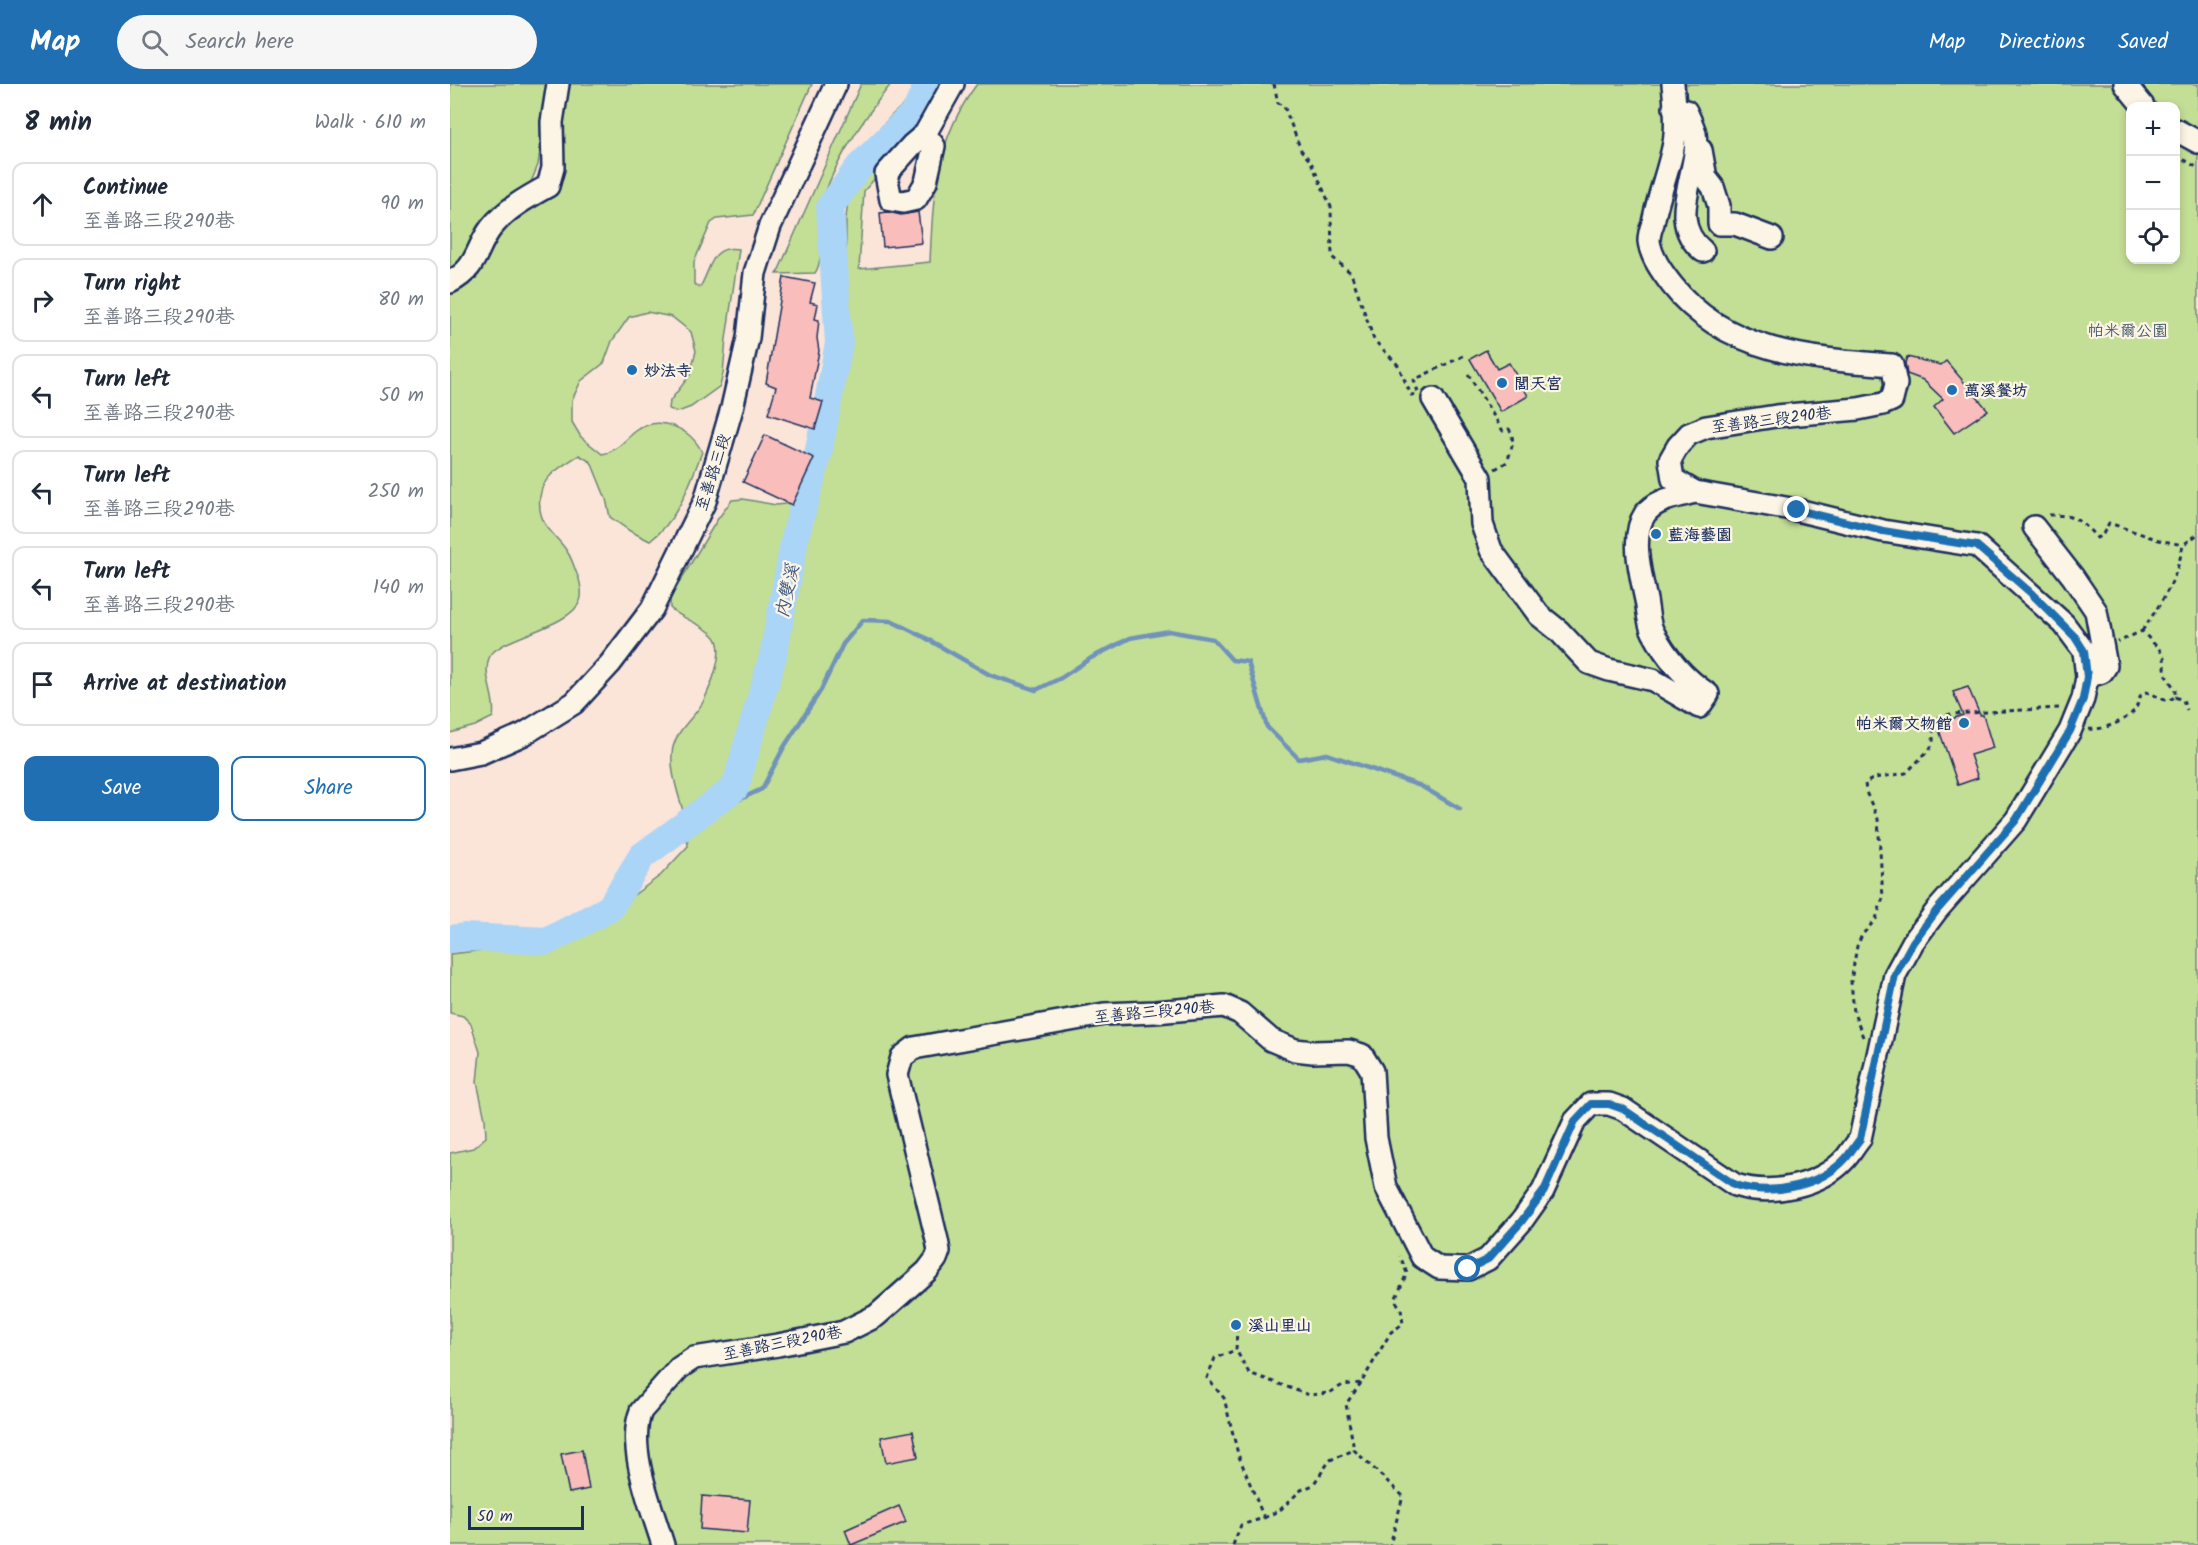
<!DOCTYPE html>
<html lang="en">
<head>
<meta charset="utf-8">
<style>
	body { margin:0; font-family:Kalam,"LXGW WenKai TC",sans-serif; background:#f6f6f7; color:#1f2937 }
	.controls { position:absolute; right:18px; top:18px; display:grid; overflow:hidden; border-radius:12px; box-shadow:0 3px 9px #0003 }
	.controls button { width:54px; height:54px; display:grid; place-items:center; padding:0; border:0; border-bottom:2px solid #e0e1e3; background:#fff; color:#1f2937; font:30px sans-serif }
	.scale { position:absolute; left:18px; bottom:15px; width:116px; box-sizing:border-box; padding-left:6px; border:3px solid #1b2f5e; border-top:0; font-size:16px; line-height:21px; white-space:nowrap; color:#1b2f5e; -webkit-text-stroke:4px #fcf5e5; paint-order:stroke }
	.stop { position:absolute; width:18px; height:18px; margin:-14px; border:4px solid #1f6fb2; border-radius:50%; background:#fff }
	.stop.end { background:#1f6fb2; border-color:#fff; box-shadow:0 2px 6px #0008 }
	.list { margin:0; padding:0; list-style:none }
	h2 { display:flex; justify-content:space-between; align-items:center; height:78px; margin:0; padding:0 24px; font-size:26px }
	h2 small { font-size:20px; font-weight:400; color:#747a83 }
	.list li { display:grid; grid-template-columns:39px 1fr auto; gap:18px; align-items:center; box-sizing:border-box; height:84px; margin:0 12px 12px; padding:0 12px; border:2px solid #e0e1e3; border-radius:12px }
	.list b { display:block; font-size:22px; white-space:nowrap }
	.list p { margin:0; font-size:20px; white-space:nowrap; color:#747a83 }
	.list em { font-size:20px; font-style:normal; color:#747a83 }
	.actions { display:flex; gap:12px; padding:18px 24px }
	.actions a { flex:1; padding:14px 0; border:2px solid #1f6fb2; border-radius:12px; text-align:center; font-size:21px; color:#1f6fb2 }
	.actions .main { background:#1f6fb2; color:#fff }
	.icon { flex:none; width:33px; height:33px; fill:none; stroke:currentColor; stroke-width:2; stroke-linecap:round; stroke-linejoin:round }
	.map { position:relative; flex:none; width:1748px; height:1461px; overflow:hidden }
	header { display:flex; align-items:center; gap:36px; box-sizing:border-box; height:84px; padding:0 30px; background:#1f6fb2; color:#fff }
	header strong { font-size:28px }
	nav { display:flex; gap:33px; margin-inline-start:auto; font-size:21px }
	.search { width:420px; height:54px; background:#f6f6f7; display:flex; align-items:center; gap:15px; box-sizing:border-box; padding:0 21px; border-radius:33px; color:#747a83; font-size:22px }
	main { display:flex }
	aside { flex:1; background:#fff }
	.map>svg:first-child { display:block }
</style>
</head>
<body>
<header>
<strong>Map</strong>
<div class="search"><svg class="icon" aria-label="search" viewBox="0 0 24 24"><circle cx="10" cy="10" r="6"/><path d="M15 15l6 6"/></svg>Search here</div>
<nav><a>Map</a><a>Directions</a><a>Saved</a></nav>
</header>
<main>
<aside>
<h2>8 min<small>Walk · 610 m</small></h2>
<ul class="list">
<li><svg class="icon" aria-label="ahead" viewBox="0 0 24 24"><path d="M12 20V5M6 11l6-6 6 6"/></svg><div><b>Continue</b><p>至善路三段290巷</p></div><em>90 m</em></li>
<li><svg class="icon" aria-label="right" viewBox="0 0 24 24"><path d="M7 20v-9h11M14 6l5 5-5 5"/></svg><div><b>Turn right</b><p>至善路三段290巷</p></div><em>80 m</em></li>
<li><svg class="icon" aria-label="left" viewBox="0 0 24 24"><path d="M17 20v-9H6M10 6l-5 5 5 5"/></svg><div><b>Turn left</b><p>至善路三段290巷</p></div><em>50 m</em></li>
<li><svg class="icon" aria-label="left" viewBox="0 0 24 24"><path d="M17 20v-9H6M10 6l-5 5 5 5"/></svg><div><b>Turn left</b><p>至善路三段290巷</p></div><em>250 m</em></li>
<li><svg class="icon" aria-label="left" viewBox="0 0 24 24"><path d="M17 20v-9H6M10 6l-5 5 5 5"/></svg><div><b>Turn left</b><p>至善路三段290巷</p></div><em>140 m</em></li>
<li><svg class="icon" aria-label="arrive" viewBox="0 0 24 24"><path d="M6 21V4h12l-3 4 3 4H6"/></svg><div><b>Arrive at destination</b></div></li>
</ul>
<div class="actions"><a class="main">Save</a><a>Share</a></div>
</aside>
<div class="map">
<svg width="1748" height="1461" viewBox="0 0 1748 1461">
	<rect width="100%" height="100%" fill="#fbe4d8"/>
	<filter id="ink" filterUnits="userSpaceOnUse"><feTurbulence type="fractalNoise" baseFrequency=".0167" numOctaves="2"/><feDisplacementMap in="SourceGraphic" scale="12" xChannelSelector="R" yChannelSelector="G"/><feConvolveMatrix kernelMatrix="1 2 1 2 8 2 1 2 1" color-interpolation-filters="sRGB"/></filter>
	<g filter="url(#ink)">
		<g fill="#c3de95" stroke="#6f867a" stroke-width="1.5" fill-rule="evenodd">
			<polygon points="0,0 96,0 95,29 88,81 81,98 67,108 11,181 0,186"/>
			<path d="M120,0H362L303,131L267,135L261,139L244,178V200L250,203C261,186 260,160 289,165L276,255L273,290L270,302L241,323L228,328L219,325L220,317L240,291L246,267L241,248L222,233L197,228L179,233L162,257L154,279L131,297L122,316V338L131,353L152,370C167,368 174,356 186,347C209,330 240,344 252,368C239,401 229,435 200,457L180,447L160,433L156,415L141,378L129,371C120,377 110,383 102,390C88,402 86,424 95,440C101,450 112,458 118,469C122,475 124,483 127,490C130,496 133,510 130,517C120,544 45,554 39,574C32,594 47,614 43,633L25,642L0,649V205C27,174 60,125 100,114L112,90V33Z"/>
			<path d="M411,0H441C417,30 380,83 372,121C368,140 375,176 365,189L327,190Z"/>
			<path d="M477,0H488L458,56L414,107L409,185L480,178C483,111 485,56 527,0H1748V1461H0V1069L23,1064L36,1053L35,1035L27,998L30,968L21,940L13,932L0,929V870L89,860L147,838L211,791L238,762C237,753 237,744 235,735C230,713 218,686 223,663C228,644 244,634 253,618C260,604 276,567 265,553C254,540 233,536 220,524V514L267,436L282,416L293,415L326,421L362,417L369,400L396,263V134L401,90L415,61L443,30ZM1680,22H1726V176H1680Z"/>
		</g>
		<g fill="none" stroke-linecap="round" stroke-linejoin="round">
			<polyline stroke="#7193ba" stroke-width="4.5" points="235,741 312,705 334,663 371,606 393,560 413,536 441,537 474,553 540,591 586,606 611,594 641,574 680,554 719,547 763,555 782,576 798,578 817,643 849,675 877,670 971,702 1010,725"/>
			<polyline stroke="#abd5f7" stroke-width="28" points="0,855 14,853 98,857 160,824 192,772 285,704 323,572 346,449 368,371 389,259 380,123 409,83 466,27 478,0"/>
		</g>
		<g fill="#f9bdbb" stroke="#1b2f5e" stroke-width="1.5">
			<polygon points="438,128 451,131 468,128 472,159 433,163 430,129"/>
			<polygon points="334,193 365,199 360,218 368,220 365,235 369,236 367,254 369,267 360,314 373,318 365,345 318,330 326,303 316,299"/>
			<polygon points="1036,266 1047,285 1059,279 1078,312 1051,328 1020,275"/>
			<polygon points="1457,273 1491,281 1496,277 1538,326 1504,349 1484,323 1493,315 1473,296 1457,290 1455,279"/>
			<polygon points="315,351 364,374 342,421 293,398"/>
			<polygon points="1518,603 1530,631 1533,631 1543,664 1520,671 1528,694 1508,701 1487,640 1513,631 1503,608"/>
			<polygon points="463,1347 468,1373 436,1379 431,1353"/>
			<polygon points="132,1366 139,1405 119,1409 111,1370"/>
			<polygon points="252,1412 300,1416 297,1449 250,1445"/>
			<polygon points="449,1422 456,1438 401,1461 395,1446"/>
		</g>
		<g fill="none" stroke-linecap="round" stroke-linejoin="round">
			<defs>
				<g id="minor">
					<polyline points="1675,0 1693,22"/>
					<path d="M1224,24L1236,27C1239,34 1243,42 1245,49C1251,89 1214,136 1253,167"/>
					<polyline points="1726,46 1748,58"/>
					<polyline points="475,50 484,62 476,98 466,115 453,118 441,116 436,90 462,61 475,50 503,0"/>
					<polyline points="1251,66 1256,94 1263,103 1269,122 1269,140 1285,140 1322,154"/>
					<path d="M0,198C28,184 25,165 41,144C56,125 78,113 98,102L103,84L102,38L108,0"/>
					<path d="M983,315L1030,394L1032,440L1041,466L1089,531L1109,547L1139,579L1159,586L1203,596L1249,623L1258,610C1234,594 1216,573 1203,548C1198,539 1198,526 1196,516C1191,492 1180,452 1195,430C1206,415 1227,413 1245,408"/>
					<polyline points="1584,443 1623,493 1646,527 1656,582 1652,588 1637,593"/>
					<polyline points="0,675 31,669 74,650 124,619 160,580 202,525 255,417 282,324 298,254 305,189 320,142 386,0"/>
					<path d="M213,1461C202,1424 176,1364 191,1327L229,1284L244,1274L328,1261L394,1248L426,1232L477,1187L486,1175L489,1167L487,1156L447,991L452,973L464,964L654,930L705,928L774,922L790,929L821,956L845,966L863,968L899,967L912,971L922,987L926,1054L936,1103L972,1173L989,1184L1018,1185L1038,1175L1071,1138L1093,1107L1125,1037L1141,1020H1159L1173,1025L1285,1101C1320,1112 1370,1103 1396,1074C1401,1068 1405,1061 1410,1055L1445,891L1463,858L1487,826L1566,736L1620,647L1633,615L1637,593L1634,567L1614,540L1527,462L1433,447L1347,426L1245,408L1223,395L1220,376L1228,362L1239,350L1256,343L1326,332L1408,325L1433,320L1442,316L1446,300L1442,281C1362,275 1275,269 1222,201C1212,188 1201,173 1199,157C1199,151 1201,144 1203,139C1208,112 1219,86 1224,59C1227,41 1225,18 1223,0"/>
				</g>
			</defs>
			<use href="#minor" stroke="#1b2f5e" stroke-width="26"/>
			<g stroke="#1b2f5e" stroke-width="3" stroke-dasharray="4.5 4.5" stroke-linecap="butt">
				<polyline points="824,0 828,19 834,22 851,66 861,78 881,123 882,173 901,189 924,256 948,281 961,311 968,310"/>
				<polyline points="1726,71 1748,84"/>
				<path d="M1018,290L1053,347L1059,345C1066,356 1061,366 1057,378L1045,385"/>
				<polyline points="968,308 964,296 1013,272"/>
				<path d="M1599,431C1624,431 1630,435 1647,454L1653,450L1659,439L1709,456L1733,461"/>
				<path d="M1692,547C1713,516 1726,498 1733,461L1748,450"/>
				<polyline points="1725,613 1733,616 1737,626"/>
				<path d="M1639,645C1652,647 1679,636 1686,624C1688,620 1689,615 1691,611L1697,608L1717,617L1725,613V605L1716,592L1714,573L1709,565L1692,547L1668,558"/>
				<polyline points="1413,953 1404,929 1401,897 1407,862 1412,851 1426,835 1433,814 1428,735 1416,708 1415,699 1425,694 1456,689 1480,665 1483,658 1484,635 1501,630 1610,624"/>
				<polyline points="787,1243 786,1266 799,1289 859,1311 879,1309 893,1301 911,1299 941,1248 953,1240 951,1225 945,1216 957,1189 950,1172"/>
				<polyline points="911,1299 896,1320 904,1366 953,1412 940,1461"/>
				<polyline points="814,1434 830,1426 851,1406 863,1401 880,1376 904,1366"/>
				<polyline points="783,1461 791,1441 814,1434 788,1370 774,1314 757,1294 765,1274 786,1266"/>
			</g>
			<use href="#minor" stroke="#fcf5e5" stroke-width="21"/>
		</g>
	</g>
	<g fill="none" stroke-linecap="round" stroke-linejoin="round" filter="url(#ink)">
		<path stroke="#1f6fb2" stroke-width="8" d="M1018,1185L1038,1175L1071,1138L1094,1107L1125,1037L1141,1020H1159L1173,1025L1285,1101C1320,1112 1370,1103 1396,1074C1401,1068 1405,1061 1410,1055L1445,891L1463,858L1487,826L1566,736L1620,647L1633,615L1637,593L1634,567L1625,553L1581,509L1527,462L1433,447L1347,426"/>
	</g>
	<g fill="#1f6fb2" stroke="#fcf5e5" stroke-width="2">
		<circle cx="182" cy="286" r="6"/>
		<circle cx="1052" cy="299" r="6"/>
		<circle cx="1502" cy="306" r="6"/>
		<circle cx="1206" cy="450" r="6"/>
		<circle cx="1514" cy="639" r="6"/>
		<circle cx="786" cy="1241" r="6"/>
	</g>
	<g text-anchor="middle" stroke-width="4.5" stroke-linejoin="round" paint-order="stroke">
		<g font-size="16" fill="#455b6c" stroke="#fcf5e5">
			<text x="1678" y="252">帕米爾公園</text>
		</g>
		<g font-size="16" font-weight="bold" fill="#1b2f5e" stroke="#fcf5e5" text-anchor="start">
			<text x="194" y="292">妙法寺</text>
			<text x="1064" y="305">閭天宮</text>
			<text x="1514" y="312">萬溪餐坊</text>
			<text x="1218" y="456">藍海藝園</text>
			<text x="1502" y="645" text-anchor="end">帕米爾文物館</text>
			<text x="798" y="1247">溪山里山</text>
		</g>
		<g font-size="16" fill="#1b2f5e" stroke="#fcf5e5">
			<text transform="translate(1321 335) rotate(-7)" y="6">至善路三段290巷</text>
			<text transform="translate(262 388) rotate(-72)" y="6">至善路三段</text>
			<text transform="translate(704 927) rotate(-5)" y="6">至善路三段290巷</text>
			<text transform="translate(332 1258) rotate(-11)" y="6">至善路三段290巷</text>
		</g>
		<g font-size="18" font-style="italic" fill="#3f5884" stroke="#fcf5e5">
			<text transform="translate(337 507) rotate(-78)" y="6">內雙溪</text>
		</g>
	</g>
</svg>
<div class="controls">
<button>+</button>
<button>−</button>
<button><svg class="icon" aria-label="locate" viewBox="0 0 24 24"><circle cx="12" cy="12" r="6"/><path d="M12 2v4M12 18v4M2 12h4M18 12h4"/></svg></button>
</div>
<div class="scale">50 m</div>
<div class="stop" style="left:1018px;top:1185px"></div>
<div class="stop end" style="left:1347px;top:426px"></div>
</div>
</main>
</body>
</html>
